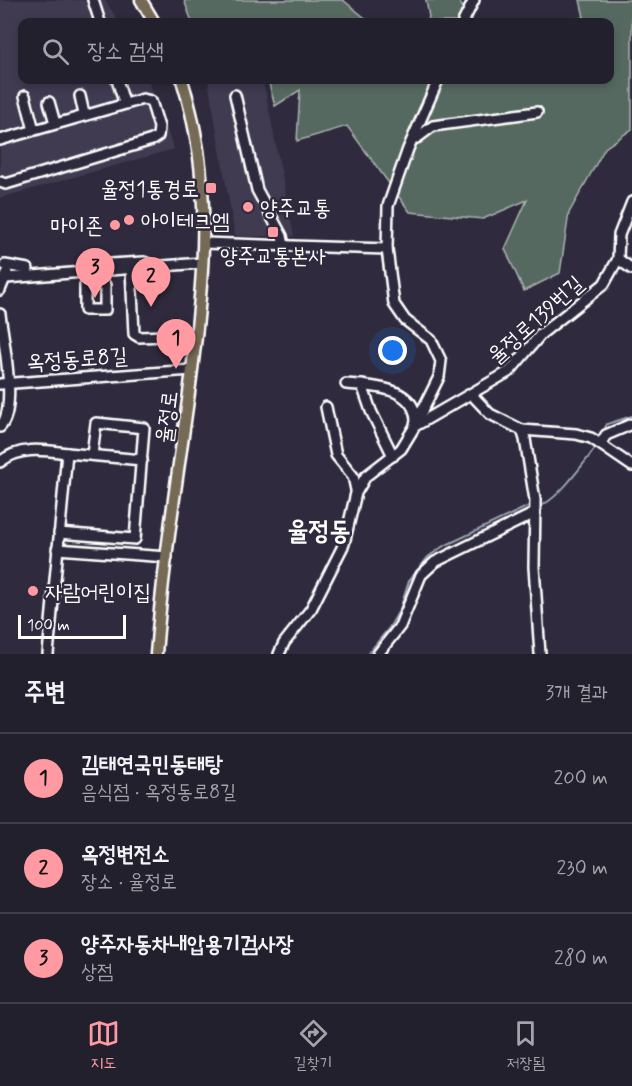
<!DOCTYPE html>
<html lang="ko">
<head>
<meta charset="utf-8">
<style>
	body { margin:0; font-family:Mynerve,"Poor Story",sans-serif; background:#2f2d3a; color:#f1f3f6 }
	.scale { position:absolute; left:18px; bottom:15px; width:108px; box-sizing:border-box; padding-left:6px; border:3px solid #fff; border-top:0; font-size:16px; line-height:21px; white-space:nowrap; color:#fff; -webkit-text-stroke:4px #2f2a3d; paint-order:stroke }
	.you { position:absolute; left:393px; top:351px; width:21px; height:21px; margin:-15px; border:4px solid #fff; border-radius:50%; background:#1a73e8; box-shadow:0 0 0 9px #1a73e833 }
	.badge { display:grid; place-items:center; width:39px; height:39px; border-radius:50%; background:#ff9aa2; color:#111; font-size:20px; font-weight:700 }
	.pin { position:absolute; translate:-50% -50px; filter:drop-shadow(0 2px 3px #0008) }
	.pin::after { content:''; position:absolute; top:32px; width:21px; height:18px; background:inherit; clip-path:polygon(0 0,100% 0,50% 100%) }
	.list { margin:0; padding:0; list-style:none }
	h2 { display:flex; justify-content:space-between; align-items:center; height:78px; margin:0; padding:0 24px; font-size:26px }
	h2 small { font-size:20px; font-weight:400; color:#a3a3aa }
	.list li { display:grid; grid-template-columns:39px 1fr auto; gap:18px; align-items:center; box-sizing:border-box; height:90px; padding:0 24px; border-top:2px solid #403e4a }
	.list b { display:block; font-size:22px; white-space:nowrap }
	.list p { margin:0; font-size:20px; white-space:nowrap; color:#a3a3aa }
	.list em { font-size:20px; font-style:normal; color:#a3a3aa }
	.icon { flex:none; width:33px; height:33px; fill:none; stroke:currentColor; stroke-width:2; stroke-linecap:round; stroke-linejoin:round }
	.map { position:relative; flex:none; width:632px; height:654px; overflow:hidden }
	.search { position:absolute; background:#23202e; box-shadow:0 3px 9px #0003; left:18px; right:18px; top:18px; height:66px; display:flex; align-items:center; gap:15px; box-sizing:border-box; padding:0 21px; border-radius:12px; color:#a3a3aa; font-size:22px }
	.sheet { height:348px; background:#23202e }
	nav { display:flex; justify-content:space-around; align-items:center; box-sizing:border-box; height:84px; border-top:2px solid #403e4a; background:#23202e; font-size:16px; color:#a3a3aa }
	nav a { display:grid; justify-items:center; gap:3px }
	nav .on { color:#ff9aa2 }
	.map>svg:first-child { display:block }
</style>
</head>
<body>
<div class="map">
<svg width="632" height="654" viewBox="0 0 632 654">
	<rect width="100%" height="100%" fill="#2f2a3d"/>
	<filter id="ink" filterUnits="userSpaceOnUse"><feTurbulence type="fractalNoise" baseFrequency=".0167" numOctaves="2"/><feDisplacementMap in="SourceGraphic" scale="12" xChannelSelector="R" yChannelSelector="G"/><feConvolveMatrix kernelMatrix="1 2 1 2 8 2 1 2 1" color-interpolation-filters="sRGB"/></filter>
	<g filter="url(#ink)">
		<g fill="#403b51">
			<polygon points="0,0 105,0 119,22 22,22 22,80 148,80 174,149 0,198"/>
			<polygon points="208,80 263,80 294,236 235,236"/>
		</g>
		<g fill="#566961" stroke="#aab4b0" stroke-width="1.5">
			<polygon points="184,0 343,0 370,22 192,22"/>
			<polygon points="426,0 458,0 473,22 427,22 429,17"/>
			<polygon points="580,0 632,0 632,129 605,148 569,213 560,273 524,291 505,249 527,200 483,219 410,212 347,126 297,141 300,90 275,106 268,80 610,80 610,22 564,22 584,17"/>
		</g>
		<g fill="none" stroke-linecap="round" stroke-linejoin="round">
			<g stroke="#97a1b1" stroke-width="2">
				<polyline points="603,432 607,424 632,416"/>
				<path d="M537,506C554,506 586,460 597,446"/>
				<polyline points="368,654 389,628 400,609 409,581 428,557 442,547 531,505"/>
			</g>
			<defs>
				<g id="minor">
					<polyline points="93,0 100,22"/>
					<polyline points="463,22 474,0"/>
					<polyline points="117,80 124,102"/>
					<polyline points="235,95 257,190 282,236 284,245"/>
					<polyline points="25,96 34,130"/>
					<polyline points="80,96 84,114"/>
					<polyline points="49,102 55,123"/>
					<polyline points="417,138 433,126 537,112"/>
					<polyline points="0,140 143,99 151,101 159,127 158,136 152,140 6,184 0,182"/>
					<polyline points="204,243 387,249"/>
					<polyline points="618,259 632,269"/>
					<polyline points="5,265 28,269"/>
					<polyline points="93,265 144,262 152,265"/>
					<polyline points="131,269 134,334 139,337 166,336"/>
					<polyline points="6,278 202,263"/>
					<rect x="85" y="285" width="20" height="25"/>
					<polyline points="0,290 7,273"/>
					<path d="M0,314C3,339 18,409 0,427"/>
					<polyline points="0,384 192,370"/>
					<path d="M346,384C371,386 417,386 416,423"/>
					<polyline points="362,385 371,411 393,456"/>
					<polyline points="472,395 490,414 522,430 525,439 535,500 534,567 540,654"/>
					<polyline points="326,407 336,455 353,476 356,490"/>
					<polyline points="415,425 439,377 441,361 431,340 405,320 394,304 387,249 388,206 408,149 438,80"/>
					<polyline points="522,430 576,434 591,438 632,466"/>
					<polyline points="601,443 606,435 632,424"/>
					<path d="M0,462C20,446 43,450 67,453"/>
					<polyline points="59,533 135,539 144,428 96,423 92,455"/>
					<polyline points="57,549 167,557"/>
					<polyline points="48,654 67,453 142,460"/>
					<polyline points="279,654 284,643 311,609 344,544 356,493 366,476 401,449 415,426 510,371 541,334 604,284 618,259 619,235 632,202"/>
					<polyline points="378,654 400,626 421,575 435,562 535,513"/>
				</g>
				<g id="major">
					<polyline points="141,0 154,22"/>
					<path d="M156,654C163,562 179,469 191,378C204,275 214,180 182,80"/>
				</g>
			</defs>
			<use href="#minor" stroke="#fff" stroke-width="14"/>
			<use href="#major" stroke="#fff" stroke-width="15"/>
			<use href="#minor" stroke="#2f2a3d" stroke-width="9"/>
			<use href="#major" stroke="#756a55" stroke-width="10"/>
		</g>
	</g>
	<g fill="#ff9aa2" stroke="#2f2a3d" stroke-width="2">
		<rect x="205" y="182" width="12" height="12" rx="3"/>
		<circle cx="248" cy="207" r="6"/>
		<circle cx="129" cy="220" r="6"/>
		<circle cx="115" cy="225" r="6"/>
		<rect x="267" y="226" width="12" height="12" rx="3"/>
		<circle cx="33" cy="591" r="6"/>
	</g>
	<g text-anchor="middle" stroke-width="5" stroke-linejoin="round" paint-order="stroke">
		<g font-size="22" fill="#fff" stroke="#2f2a3d" text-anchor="start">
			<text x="199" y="196" text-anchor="end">율정1통경로</text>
			<text x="260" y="215">양주교통</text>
			<text x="141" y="228">아이테크엠</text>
			<text x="103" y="233" text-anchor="end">마이존</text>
			<text x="273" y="263" text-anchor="middle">양주교통본사</text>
			<text x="45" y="599">자람어린이집</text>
		</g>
		<g font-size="22" fill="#fff" stroke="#2f2a3d">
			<text transform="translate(535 319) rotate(-42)" y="8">율정로139번길</text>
			<text transform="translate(77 358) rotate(-4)" y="8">옥정동로8길</text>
			<text transform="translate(166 417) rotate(-83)" y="8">율정로</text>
		</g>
		<g font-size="26" font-weight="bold" fill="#fff" stroke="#2f2a3d">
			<text x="319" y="539">율정동</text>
		</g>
	</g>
</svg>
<div class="scale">100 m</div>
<div class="you"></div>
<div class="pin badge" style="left:176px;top:369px">1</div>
<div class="pin badge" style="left:151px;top:307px">2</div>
<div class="pin badge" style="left:95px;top:298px">3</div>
<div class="search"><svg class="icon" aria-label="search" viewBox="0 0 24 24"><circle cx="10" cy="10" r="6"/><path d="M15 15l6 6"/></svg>장소 검색</div>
</div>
<section class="sheet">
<h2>주변<small>3개 결과</small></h2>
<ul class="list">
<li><span class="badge">1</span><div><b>김태연국민동태탕</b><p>음식점 · 옥정동로8길</p></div><em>200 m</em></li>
<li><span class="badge">2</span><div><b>옥정변전소</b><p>장소 · 율정로</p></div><em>230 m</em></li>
<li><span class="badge">3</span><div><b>양주자동차내압용기검사장</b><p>상점</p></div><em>280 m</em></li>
</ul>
</section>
<nav>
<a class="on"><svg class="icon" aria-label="map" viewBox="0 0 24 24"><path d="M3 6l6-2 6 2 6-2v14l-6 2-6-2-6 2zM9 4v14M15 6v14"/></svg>지도</a>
<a><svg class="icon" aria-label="directions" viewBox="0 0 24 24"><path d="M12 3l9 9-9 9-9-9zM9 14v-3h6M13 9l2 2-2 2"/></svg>길찾기</a>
<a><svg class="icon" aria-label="saved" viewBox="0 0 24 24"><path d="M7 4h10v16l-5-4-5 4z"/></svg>저장됨</a>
</nav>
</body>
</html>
